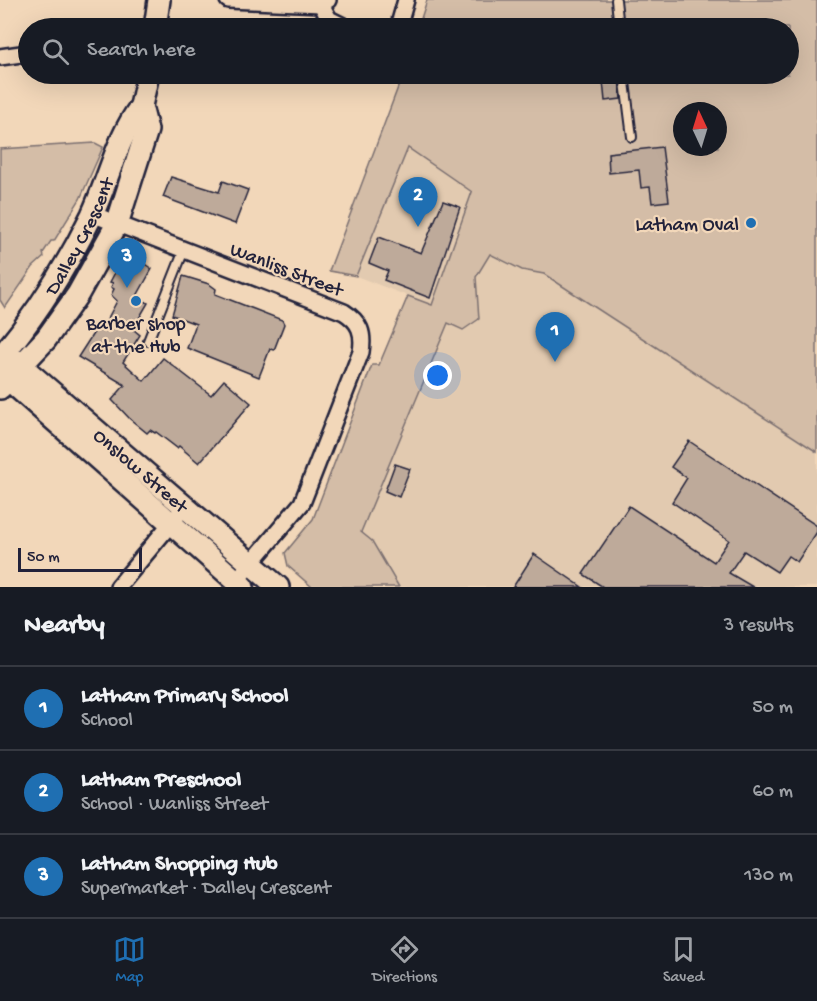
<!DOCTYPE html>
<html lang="en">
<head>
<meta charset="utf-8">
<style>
	body { margin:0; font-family:"Gochi Hand",sans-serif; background:#242831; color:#f1f3f6 }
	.compass { position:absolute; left:673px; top:102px; width:54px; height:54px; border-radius:50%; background:#171b24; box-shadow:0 6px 24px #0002; rotate:356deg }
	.scale { position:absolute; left:18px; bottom:15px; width:124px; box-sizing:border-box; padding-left:6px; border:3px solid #22223b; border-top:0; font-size:16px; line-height:21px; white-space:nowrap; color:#22223b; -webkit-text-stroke:4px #f2d7b9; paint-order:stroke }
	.you { position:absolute; left:438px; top:376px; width:21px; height:21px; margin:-15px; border:4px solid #fff; border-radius:50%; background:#1a73e8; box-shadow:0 0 0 9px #1a73e833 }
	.badge { display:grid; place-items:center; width:39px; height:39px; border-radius:50%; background:#1f6fb2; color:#fff; font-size:20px; font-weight:700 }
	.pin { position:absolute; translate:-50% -50px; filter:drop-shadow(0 2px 3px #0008) }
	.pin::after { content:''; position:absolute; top:32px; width:21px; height:18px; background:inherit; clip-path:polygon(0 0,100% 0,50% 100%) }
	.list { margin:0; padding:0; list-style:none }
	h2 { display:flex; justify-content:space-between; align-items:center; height:78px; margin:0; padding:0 24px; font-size:26px }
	h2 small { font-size:20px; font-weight:400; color:#9ea1a6 }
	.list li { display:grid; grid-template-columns:39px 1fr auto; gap:18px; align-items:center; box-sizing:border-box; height:84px; padding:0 24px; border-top:2px solid #363941 }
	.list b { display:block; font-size:22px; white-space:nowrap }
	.list p { margin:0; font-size:20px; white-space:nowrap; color:#9ea1a6 }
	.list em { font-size:20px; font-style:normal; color:#9ea1a6 }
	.icon { flex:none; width:33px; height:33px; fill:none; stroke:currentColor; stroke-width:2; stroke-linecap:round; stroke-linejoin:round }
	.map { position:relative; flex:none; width:817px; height:587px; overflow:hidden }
	.search { position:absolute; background:#171b24; box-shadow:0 6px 24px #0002; left:18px; right:18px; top:18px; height:66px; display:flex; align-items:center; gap:15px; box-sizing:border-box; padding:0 21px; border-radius:33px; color:#9ea1a6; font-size:22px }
	.sheet { height:330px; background:#171b24 }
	nav { display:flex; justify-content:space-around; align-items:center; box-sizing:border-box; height:84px; border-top:2px solid #363941; background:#171b24; font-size:16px; color:#9ea1a6 }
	nav a { display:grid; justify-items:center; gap:3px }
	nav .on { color:#1f6fb2 }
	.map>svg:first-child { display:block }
</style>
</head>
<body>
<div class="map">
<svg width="817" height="587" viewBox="0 0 817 587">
	<rect width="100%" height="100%" fill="#f2d7b9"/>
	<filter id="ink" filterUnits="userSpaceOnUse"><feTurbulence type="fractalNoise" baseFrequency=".0167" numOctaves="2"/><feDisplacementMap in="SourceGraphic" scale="12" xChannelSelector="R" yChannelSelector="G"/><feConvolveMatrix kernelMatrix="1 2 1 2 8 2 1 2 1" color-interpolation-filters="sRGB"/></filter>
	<g filter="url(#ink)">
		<g fill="#e2cab0">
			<polygon points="408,148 472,191 431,305 356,276"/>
			<polygon points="484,235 817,452 817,587 338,587"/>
		</g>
		<g fill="#d4bda7" stroke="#7b7071" stroke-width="1.5" fill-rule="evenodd">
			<path d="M427,0H817V452L544,274L522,270L490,254L476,277L479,319L463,330L448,323L361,532L372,541L399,587H312L288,566L285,553L313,519L372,365H379L408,296L432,305L472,192L408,148L356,276L329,271L403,74H788V28H418ZM682,111H718V147H682Z"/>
			<polygon points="95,143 103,147 80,199 54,241 51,241 43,253 44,257 33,267 5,308 0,300 0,149"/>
		</g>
		<g fill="#beaa9a" stroke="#22223b" stroke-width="1.5">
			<polygon points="619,79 621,99 605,101 603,81"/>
			<polygon points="662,147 669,201 652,203 650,187 641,188 639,170 609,173 608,153"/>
			<polygon points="171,177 219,192 223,181 248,190 235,224 163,197"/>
			<polygon points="443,201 460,207 430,298 384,280 388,271 369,263 379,237 421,253"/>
			<polygon points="132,261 138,264 140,261 152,269 137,296 148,303 134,327 128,325 140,335 123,362 144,381 163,358 211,395 224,380 251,403 199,463 179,446 177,448 156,432 155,433 150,430 147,433 130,419 112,400 125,385 78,357 96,329 101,331 117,301 111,295 114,289 111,287 113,283 110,282 119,265 129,266"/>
			<polygon points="183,276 209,284 216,289 215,294 282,320 284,324 274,350 270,349 259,377 187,348 196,324 172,315"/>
			<polygon points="689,441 817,526 817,532 797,562 788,556 777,572 744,551 729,573 753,587 603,587 583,574 629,506 714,562 729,540 672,502 687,478 671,467"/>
			<polygon points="395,464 410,469 399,497 385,491"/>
			<polygon points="534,554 582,587 513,587"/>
		</g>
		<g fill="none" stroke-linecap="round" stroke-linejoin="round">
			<defs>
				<g id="lane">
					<polyline points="616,0 619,28"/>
					<polyline points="624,74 632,137"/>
					<polyline points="148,341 184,250"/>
				</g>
				<g id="street">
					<polyline points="228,0 321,4 328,0"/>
					<polyline points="321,4 329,19 347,28"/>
					<polyline points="398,28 406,0"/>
					<polyline points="0,57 28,53"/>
					<path d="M92,214L344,312C360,322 364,333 361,352L302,503L236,581"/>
					<polyline points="118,587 177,516"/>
				</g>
				<g id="secondary">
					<polyline points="155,28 159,0"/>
					<path id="s1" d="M5,352L278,587"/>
					<path id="s2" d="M0,358C37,314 67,266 92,215C109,178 117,138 141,106"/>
					<polyline points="0,372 243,587"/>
					<polyline points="0,388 46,339 78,294 117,224 147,130 141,106 148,74"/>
				</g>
			</defs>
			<use href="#lane" stroke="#22223b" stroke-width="12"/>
			<use href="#street" stroke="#22223b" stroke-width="20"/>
			<use href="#secondary" stroke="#22223b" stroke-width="26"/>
			<use href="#lane" stroke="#f2d7b9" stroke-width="8"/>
			<use href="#street" stroke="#f2d7b9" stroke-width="15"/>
			<use href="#secondary" stroke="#f2d7b9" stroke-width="21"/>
		</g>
	</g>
	<g fill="#1f6fb2" stroke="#f2d7b9" stroke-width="2">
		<circle cx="751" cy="223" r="6"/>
		<circle cx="136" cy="301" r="6"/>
	</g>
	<g text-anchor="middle" stroke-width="4.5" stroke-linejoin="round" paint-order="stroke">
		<g font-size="20" fill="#22223b" stroke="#f2d7b9" text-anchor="end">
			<text x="739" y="230">Latham Oval</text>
			<text x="136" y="329" text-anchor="middle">Barber shop<tspan x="136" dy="23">at the Hub</tspan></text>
		</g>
		<g font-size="20" fill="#22223b" stroke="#f2d7b9">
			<text dy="7" stroke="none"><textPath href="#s2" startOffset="146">Dalley Crescent</textPath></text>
			<text transform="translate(287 268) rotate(21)" y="7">Wanliss Street</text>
			<text dy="7" stroke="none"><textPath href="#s1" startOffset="180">Onslow Street</textPath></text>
		</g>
	</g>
</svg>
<svg class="compass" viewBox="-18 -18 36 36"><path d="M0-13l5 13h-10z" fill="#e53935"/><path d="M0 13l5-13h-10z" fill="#9ea1a6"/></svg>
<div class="scale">50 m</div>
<div class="you"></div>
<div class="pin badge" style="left:555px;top:362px">1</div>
<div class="pin badge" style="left:418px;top:227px">2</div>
<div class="pin badge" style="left:127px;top:288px">3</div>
<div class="search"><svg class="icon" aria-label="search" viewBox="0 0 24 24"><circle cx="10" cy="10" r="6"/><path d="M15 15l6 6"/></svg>Search here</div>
</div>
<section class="sheet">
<h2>Nearby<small>3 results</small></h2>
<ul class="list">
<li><span class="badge">1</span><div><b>Latham Primary School</b><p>School</p></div><em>50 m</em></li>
<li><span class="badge">2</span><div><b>Latham Preschool</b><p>School · Wanliss Street</p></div><em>60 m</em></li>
<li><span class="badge">3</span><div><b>Latham Shopping Hub</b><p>Supermarket · Dalley Crescent</p></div><em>130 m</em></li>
</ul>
</section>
<nav>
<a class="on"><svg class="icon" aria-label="map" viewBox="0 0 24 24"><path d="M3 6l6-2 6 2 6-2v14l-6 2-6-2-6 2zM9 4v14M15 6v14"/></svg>Map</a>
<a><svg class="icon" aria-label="directions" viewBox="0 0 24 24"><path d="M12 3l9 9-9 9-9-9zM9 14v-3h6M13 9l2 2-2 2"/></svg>Directions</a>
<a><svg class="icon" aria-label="saved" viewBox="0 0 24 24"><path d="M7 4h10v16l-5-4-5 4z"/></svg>Saved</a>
</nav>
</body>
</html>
